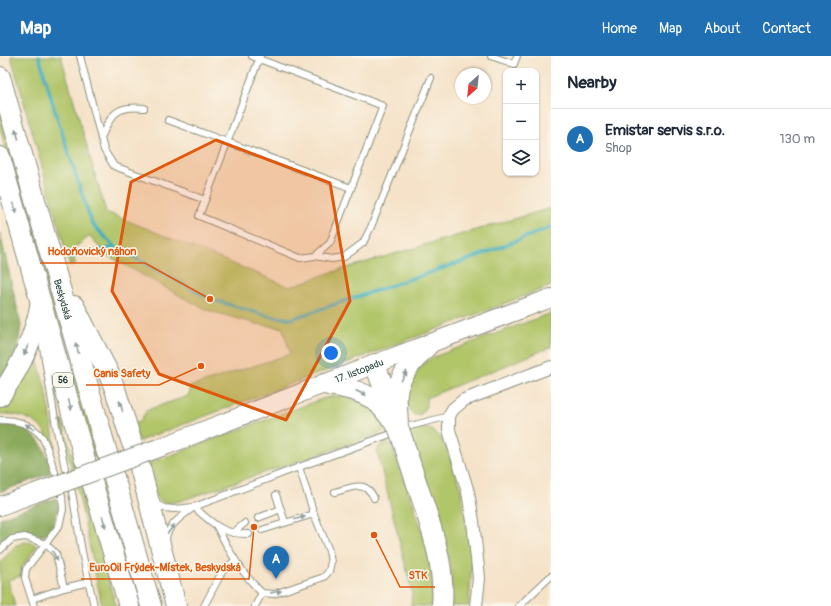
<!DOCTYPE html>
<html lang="en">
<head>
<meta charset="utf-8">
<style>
	body { margin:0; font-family:Pangolin,sans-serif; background:#f6f6f7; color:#1f2937 }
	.controls { position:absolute; right:12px; top:12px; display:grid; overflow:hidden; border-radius:8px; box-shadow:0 1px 3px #0004 }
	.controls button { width:36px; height:36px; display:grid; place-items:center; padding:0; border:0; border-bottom:1px solid #e0e1e3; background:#fff; color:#1f2937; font:20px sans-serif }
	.compass { position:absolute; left:455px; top:12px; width:36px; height:36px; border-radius:50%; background:#fff; box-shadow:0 1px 3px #0004; rotate:207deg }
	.you { position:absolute; left:331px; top:297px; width:14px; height:14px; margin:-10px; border:3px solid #fff; border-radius:50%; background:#1a73e8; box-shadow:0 0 0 6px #1a73e833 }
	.badge { display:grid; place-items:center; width:26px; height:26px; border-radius:50%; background:#1f6fb2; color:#fff; font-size:13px; font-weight:700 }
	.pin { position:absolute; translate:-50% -33px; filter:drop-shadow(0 1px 2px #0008) }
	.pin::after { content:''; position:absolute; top:21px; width:14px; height:12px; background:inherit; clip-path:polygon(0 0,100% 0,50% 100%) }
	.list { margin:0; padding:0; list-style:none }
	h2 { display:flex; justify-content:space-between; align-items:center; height:52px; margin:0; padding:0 16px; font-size:17px }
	h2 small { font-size:13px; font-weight:400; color:#747a83 }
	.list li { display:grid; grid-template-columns:26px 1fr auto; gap:12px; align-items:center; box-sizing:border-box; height:60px; padding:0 16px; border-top:1px solid #e0e1e3 }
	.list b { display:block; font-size:15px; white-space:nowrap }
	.list p { margin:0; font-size:13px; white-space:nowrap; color:#747a83 }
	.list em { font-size:13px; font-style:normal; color:#747a83 }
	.icon { flex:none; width:22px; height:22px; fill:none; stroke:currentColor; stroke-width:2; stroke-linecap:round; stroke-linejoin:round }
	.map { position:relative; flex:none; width:551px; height:550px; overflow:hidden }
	header { display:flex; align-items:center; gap:24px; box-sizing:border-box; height:56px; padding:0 20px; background:#1f6fb2; color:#fff }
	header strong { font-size:19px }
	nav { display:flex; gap:22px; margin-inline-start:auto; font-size:14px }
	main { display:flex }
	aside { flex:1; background:#fff }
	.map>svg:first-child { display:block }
</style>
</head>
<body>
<header>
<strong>Map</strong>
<nav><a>Home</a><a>Map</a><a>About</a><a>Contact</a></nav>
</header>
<main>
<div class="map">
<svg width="551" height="550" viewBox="0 0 551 550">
	<rect width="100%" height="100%" fill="#fbf7ec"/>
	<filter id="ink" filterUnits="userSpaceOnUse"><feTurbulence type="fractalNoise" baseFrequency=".025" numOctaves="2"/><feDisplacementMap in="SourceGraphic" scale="8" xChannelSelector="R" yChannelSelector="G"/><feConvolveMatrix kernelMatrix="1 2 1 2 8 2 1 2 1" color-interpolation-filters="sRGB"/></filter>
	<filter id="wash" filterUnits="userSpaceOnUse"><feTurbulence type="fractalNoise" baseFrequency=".012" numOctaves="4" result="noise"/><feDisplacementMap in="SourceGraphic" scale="16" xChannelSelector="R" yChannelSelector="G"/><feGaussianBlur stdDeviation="0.9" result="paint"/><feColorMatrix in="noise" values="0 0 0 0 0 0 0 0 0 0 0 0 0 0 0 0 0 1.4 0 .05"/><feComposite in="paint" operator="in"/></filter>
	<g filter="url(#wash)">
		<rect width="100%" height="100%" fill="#f5e2c8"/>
		<g fill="#b1c569" stroke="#68814e">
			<polygon points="11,0 61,0 106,156 290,231 326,218 551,152 551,230 139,385 133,368 140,365 147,354 188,340 190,336 189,331 290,298 283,272 257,268 210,255 193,247 105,198 90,180 70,195 76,208 70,210"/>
			<polygon points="0,50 100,399 94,401 0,72"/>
			<path d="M551,257V291L426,342V350L421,358L414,359C400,346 409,323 421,310C424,307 428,305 431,302Z"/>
			<path d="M35,295L48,342L55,391H52C50,388 49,383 47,379C38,363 17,357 0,358V350Z"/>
			<path d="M334,340H348L372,351L386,370L385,374L379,378L180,445C176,446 171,447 168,447C150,445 149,423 145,409L322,343Z"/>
			<polygon points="61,364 62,364 116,550 102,550 79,439 64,385"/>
			<polygon points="425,372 432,374 440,381 445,389 460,429 472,502 469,550 451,550 451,517 442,468 409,377 418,373"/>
			<path d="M387,387L390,388L393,394C409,438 439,505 431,550H411L412,536L377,395L380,390Z"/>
			<polygon points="25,486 32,487 37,490 22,511 21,520 8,524 15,550 0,550 0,507 16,489"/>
		</g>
		<g fill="#8caa5d" stroke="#567448">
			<polygon points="0,177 21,269 17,299 0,329"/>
			<path d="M0,369C19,367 38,378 45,396C48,403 49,410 51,417L0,436Z"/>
			<path d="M56,442C61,457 54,469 44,480C40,480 36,477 32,476C19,474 8,480 0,489V462Z"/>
		</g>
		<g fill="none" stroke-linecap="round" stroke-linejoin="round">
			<g stroke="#3daeb9" stroke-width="3.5">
				<polyline points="39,0 54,52 92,168 115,191 210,243 268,260 291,263 473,202 551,171"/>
				<polyline points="67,202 115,191"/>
			</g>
		</g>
	</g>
	<g filter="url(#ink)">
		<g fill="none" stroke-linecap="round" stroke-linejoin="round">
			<defs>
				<g id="lane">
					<polyline points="80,0 104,94 114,110 205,144"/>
					<polyline points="252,0 259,3 383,50 330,187 315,200 300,202 199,160 259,3 260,0"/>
					<polyline points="491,0 514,8 517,0"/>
					<polyline points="168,64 351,132"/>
					<path d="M101,82C111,59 115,49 144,52"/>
					<polyline points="315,200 332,203 344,201 363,187 371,171 431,22"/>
					<polyline points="41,279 56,370 65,412"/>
					<path d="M0,364C16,364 31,367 42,381C47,388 51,407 55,416"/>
					<polyline points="410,370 449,360"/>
					<polyline points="72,436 82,496 94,550"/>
					<path d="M335,436C351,432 366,423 374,442"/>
					<polyline points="276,439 285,466"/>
					<polyline points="154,447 164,452 174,453 194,451 299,411 388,379"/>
					<path d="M194,451C212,467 223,479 249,478"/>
					<polyline points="258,462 281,453"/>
					<path d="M217,471C229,495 242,518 262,537L274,538L324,521L329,515L331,506L329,495L314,458L299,411"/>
					<polyline points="262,474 314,458"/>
					<polyline points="233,477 245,467"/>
					<path d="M166,484C166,470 184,459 194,451"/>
					<polyline points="0,494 12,483 25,481 46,488 56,498 64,532 89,526"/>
					<polyline points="32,543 64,532"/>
					<polyline points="34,550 25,522 26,513 59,470 63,454 62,440"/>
					<polyline points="204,550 223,514 235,505"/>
					<polyline points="255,550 262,537"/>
					<polyline points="519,550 551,520"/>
				</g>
				<polyline id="street" points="476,550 479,522 473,465 468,436 449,374 449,360 453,353 464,344 551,311"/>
				<g id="secondary">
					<path id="s1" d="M167,389L375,308L551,242"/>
					<polyline points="0,450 35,437"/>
				</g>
				<g id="primary">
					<path id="s2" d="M0,21L107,397"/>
					<polyline points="0,101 85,404"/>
					<polyline points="74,250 108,316 115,333 132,387"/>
					<polyline points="375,308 393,358"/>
					<path d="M324,328C343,332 365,334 380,349C386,356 392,364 398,371"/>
					<path d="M0,340C20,312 35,280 41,246"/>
					<path d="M398,371C398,360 396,348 397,337C399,318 417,301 429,288"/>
					<path d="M401,379C408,401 415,423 423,446C434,480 445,513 442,550"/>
					<polyline points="140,411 176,550"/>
					<polyline points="114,421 151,550"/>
					<polyline points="93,429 129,550"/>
				</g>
			</defs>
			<use href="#lane" stroke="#8a907e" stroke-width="8"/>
			<use href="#street" stroke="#8a907e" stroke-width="14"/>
			<use href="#secondary" stroke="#8a907e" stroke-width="20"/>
			<use href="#primary" stroke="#8a907e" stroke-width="22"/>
			<use href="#lane" stroke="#fff" stroke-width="6"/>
			<use href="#street" stroke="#fff" stroke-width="12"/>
			<use href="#secondary" stroke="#fff" stroke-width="18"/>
			<use href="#primary" stroke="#fff" stroke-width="20"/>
			<defs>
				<polyline id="secondary-bridge" points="35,437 167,389"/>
				<polyline id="primary-bridge" points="398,371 401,379"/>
			</defs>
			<use href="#secondary-bridge" stroke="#8a907e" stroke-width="20" stroke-linecap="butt"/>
			<use href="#primary-bridge" stroke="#8a907e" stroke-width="22" stroke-linecap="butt"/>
			<use href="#secondary-bridge" stroke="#fff" stroke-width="18"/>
			<use href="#primary-bridge" stroke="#fff" stroke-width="20"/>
		</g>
		<defs><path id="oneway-solid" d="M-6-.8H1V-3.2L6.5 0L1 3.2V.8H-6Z"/></defs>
		<g fill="#8f9e9a">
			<use href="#oneway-solid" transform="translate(17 78) rotate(-106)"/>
			<use href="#oneway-solid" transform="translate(15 152) rotate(74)"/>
			<use href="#oneway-solid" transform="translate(77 292) rotate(-106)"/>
			<use href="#oneway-solid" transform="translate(26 294) rotate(114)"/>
			<use href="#oneway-solid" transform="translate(404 320) rotate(-60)"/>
			<use href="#oneway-solid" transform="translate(361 337) rotate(24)"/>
			<use href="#oneway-solid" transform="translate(70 349) rotate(75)"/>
			<use href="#oneway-solid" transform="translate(121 350) rotate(-107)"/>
			<use href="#oneway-solid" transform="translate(30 371) rotate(-147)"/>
			<use href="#oneway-solid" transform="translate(300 462) rotate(-16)"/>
			<use href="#oneway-solid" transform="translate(104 466) rotate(74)"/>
			<use href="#oneway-solid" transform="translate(171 473) rotate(-53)"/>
			<use href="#oneway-solid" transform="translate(55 500) rotate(63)"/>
			<use href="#oneway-solid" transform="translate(276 536) rotate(-10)"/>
		</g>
	</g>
	<path fill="#de580e" fill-opacity="0.2" stroke="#de580e" stroke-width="3" stroke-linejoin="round" d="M216,84L330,127L350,245L286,364L159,318L112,235L131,126Z"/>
	<g text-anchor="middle" stroke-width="3" stroke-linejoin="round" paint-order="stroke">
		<rect fill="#fbf7ec" stroke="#61756b" stroke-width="1" x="53" y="317" width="20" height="14" rx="3"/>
		<g font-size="9" font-weight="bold" fill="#1f3d34">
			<text x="63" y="327">56</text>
		</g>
		<g font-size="10" fill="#1f3d34" stroke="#fbf7ec">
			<text dy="4" stroke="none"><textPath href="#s2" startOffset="231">Beskydská</textPath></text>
			<text dy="4" stroke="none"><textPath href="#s1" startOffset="206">17. listopadu</textPath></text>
		</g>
	</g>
	<path fill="none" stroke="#de580e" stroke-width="1.5" d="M210 243L145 207H40M201 310L159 329H86M254 471L249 523H81M374 479L400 531H435"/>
	<g fill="#de580e" stroke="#fbf7ec" stroke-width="1.5">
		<circle cx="210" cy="243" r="4"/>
		<circle cx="201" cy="310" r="4"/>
		<circle cx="254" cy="471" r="4"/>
		<circle cx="374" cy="479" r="4"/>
	</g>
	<g font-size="11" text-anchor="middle" font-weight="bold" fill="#de580e" stroke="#fbf7ec" stroke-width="3" stroke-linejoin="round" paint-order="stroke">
		<text x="92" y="199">Hodoňovický náhon</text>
		<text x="122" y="321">Canis Safety</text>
		<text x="165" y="515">EuroOil Frýdek-Místek, Beskydská</text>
		<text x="418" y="523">STK</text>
	</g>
</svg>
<div class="controls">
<button>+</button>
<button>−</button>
<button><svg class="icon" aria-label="layers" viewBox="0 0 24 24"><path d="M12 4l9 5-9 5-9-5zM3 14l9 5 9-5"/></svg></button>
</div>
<svg class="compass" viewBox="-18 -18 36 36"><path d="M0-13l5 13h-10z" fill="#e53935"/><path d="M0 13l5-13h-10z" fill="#747a83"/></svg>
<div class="you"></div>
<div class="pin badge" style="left:276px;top:523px">A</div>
</div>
<aside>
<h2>Nearby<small></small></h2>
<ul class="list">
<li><span class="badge">A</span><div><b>Emistar servis s.r.o.</b><p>Shop</p></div><em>130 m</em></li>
</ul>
</aside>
</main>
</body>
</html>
